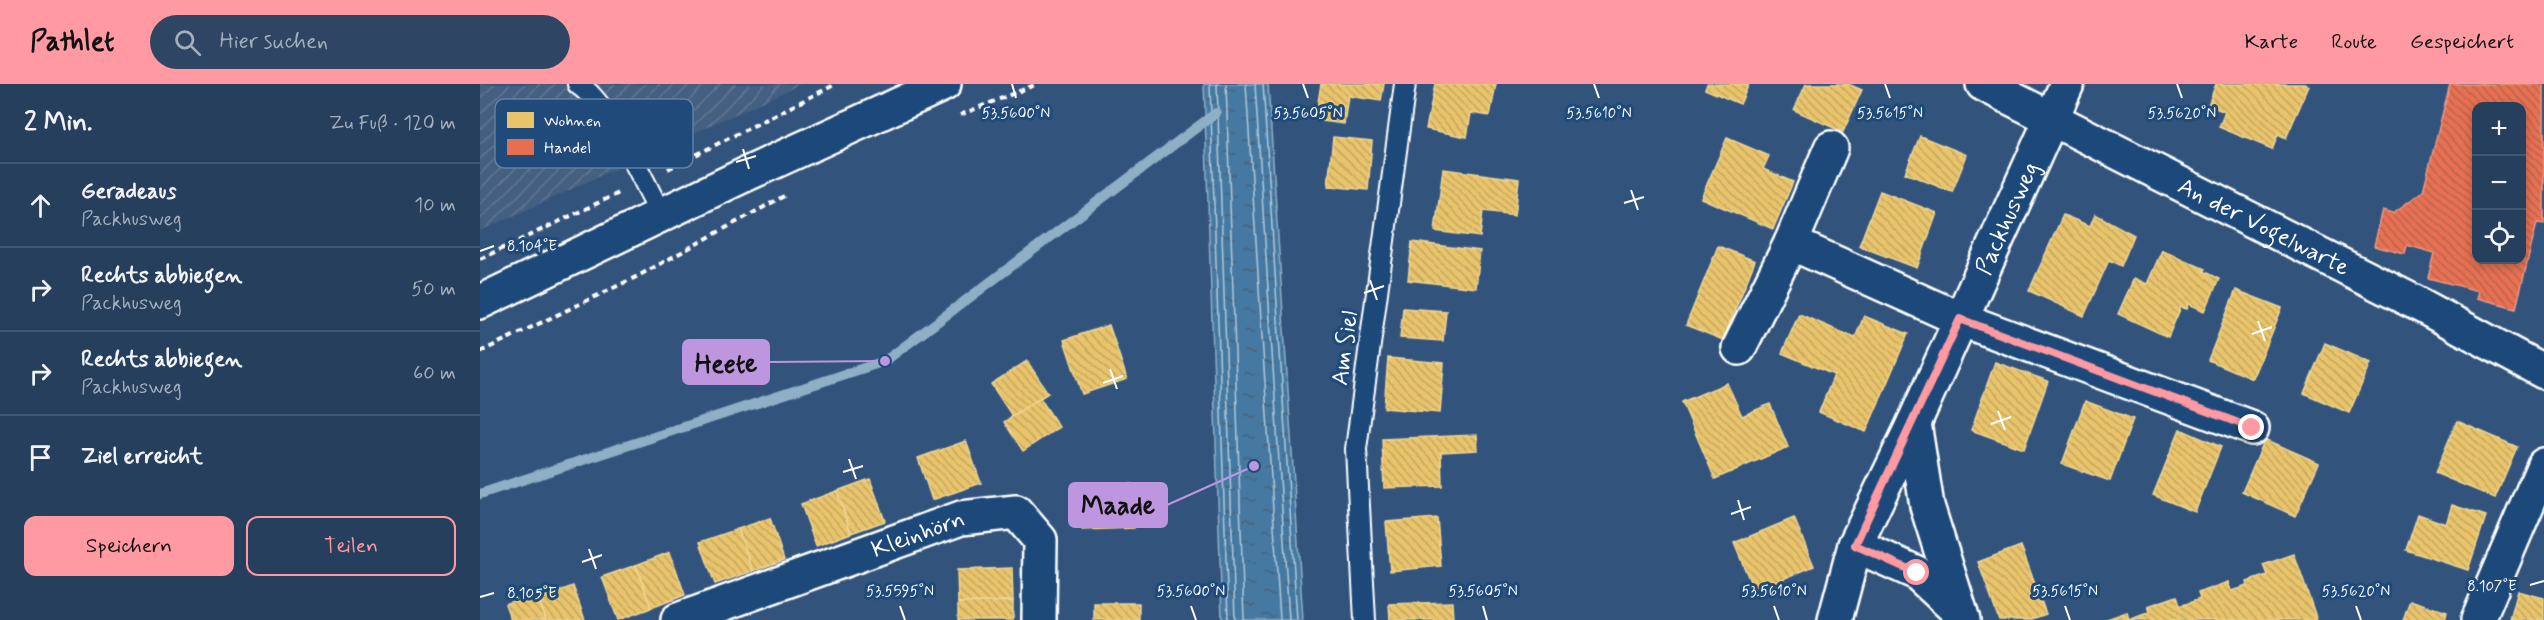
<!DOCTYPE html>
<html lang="de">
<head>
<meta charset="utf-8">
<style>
	body { margin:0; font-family:Mynerve,sans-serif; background:#2e4663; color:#f1f3f6 }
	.controls { position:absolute; right:18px; top:18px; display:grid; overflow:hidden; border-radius:12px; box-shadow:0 3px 9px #0003 }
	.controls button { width:54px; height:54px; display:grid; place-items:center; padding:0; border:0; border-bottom:2px solid #425872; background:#263f5d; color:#f1f3f6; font:30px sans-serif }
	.stop { position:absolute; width:18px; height:18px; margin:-14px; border:4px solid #ff9aa2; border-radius:50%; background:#fff }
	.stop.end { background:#ff9aa2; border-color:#fff; box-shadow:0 2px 6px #0008 }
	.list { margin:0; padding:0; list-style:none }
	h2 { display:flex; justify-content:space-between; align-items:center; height:78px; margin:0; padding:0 24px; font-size:26px }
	h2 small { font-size:20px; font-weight:400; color:#a4afbc }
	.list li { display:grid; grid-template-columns:39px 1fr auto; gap:18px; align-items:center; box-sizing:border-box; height:84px; padding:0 24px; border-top:2px solid #425872 }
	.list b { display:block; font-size:22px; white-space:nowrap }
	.list p { margin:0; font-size:20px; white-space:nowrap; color:#a4afbc }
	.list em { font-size:20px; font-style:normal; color:#a4afbc }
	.actions { display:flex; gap:12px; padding:18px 24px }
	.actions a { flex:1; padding:14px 0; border:2px solid #ff9aa2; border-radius:12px; text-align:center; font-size:21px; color:#ff9aa2 }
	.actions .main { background:#ff9aa2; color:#111 }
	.icon { flex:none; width:33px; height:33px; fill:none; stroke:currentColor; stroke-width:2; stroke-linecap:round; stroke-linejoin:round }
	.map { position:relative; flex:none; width:2064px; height:536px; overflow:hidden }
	header { display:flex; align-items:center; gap:36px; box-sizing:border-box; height:84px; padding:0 30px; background:#ff9aa2; color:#111 }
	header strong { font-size:28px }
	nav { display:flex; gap:33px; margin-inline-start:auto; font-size:21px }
	.search { width:420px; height:54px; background:#2e4663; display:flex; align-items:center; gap:15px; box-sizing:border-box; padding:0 21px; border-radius:33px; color:#a4afbc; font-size:22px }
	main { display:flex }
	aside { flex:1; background:#263f5d }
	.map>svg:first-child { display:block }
</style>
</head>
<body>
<header>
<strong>Pathlet</strong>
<div class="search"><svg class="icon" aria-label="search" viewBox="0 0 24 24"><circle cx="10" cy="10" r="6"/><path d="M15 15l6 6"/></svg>Hier suchen</div>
<nav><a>Karte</a><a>Route</a><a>Gespeichert</a></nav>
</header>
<main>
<aside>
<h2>2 Min.<small>Zu Fuß · 120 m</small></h2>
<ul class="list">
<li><svg class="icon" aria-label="ahead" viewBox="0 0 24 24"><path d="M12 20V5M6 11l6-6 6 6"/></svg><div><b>Geradeaus</b><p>Packhusweg</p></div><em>10 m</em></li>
<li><svg class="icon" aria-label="right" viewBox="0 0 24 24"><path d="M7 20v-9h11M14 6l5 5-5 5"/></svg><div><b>Rechts abbiegen</b><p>Packhusweg</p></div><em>50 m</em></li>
<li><svg class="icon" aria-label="right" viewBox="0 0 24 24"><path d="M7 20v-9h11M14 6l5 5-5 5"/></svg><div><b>Rechts abbiegen</b><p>Packhusweg</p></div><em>60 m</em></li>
<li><svg class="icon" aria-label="arrive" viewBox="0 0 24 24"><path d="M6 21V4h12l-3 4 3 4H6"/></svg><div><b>Ziel erreicht</b></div></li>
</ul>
<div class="actions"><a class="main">Speichern</a><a>Teilen</a></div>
</aside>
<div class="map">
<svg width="2064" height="536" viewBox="0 0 2064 536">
	<defs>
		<pattern id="industrial-furrows" width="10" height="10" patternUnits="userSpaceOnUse" patternTransform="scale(1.5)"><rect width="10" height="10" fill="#445e81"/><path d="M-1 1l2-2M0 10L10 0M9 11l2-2" fill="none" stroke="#607694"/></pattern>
		<pattern id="water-ripples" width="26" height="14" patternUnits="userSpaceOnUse" patternTransform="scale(1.5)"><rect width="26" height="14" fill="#4479a2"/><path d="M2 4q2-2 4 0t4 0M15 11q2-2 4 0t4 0" fill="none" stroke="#486277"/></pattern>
		<pattern id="homes-back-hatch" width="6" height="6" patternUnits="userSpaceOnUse" patternTransform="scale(1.5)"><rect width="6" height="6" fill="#e9c46a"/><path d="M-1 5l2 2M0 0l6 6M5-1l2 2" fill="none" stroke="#c2a662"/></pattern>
		<pattern id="shops-back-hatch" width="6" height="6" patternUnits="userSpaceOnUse" patternTransform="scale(1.5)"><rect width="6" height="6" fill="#e76f51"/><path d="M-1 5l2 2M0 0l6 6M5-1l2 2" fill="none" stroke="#b86450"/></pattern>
	</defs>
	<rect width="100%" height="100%" fill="#32547c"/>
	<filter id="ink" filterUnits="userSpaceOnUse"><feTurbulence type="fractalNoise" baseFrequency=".0167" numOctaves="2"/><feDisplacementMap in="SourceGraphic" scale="12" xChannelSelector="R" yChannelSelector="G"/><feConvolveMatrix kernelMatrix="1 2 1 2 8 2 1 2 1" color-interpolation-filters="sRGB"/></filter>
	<g filter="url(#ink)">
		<polygon fill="url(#industrial-furrows)" points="0,0 321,0 0,147"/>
		<polygon fill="url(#water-ripples)" stroke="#8fafc7" stroke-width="1.5" points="724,0 788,0 823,536 742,536"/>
		<g fill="url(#homes-back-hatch)" stroke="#f0d697" stroke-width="1.5">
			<polygon points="841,0 904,0 901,17 868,12 864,40 835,36"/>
			<polygon points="955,0 1016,0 1010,32 991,29 987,53 946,45"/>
			<polygon points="1227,0 1269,0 1260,20 1225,5"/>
			<polygon points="1326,0 1368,0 1382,6 1363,48 1314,26"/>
			<polygon points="1736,0 1825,0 1829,2 1806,54 1798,50 1792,65 1739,43 1745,28 1728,21"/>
			<polygon points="1440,52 1487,71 1472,108 1425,89"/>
			<polygon points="853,53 892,57 888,106 848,102"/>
			<polygon points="1247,54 1289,72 1283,85 1313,98 1293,145 1221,114"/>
			<polygon points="963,85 1039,95 1035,131 1003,127 1000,153 955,147"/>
			<polygon points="1400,107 1457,129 1437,184 1379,162"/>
			<polygon points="1615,130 1654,151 1641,182 1629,176 1604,232 1549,207 1583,131 1610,142"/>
			<polygon points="932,158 1000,167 996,204 928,196"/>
			<polygon points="1238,162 1275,177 1243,256 1206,241"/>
			<polygon points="1682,166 1725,185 1723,187 1739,195 1725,227 1709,220 1707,225 1701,223 1688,253 1638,230 1654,194 1667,200"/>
			<polygon points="1756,206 1802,224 1773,295 1728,276"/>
			<polygon points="923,224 966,227 963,257 920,254"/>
			<polygon points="1319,230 1375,254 1384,232 1428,250 1386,348 1339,328 1354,291 1302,269"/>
			<polygon points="629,241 647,295 602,310 584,256"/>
			<polygon points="1845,259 1891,279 1869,329 1824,309"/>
			<polygon points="908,274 964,279 960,329 904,324"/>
			<polygon points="547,277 568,309 532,332 511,300"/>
			<polygon points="1515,278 1568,297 1544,365 1491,346"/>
			<polygon points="1247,299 1262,332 1290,320 1308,363 1235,395 1202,318"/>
			<polygon points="560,314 579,343 543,367 524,338"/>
			<polygon points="1605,317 1653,335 1630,397 1582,380"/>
			<polygon points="1977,337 2037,363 2015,414 1955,389"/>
			<polygon points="1700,345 1741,363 1715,428 1673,411"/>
			<polygon points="997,351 998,366 961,368 962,402 904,404 902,355"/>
			<polygon points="1785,355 1839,379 1815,432 1762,408"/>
			<polygon points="486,357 501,399 452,416 438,374"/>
			<polygon points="390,395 405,437 371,449 357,407"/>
			<polygon points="652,400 654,444 602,446 601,402"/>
			<polygon points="357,407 371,449 336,462 321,420"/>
			<polygon points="1972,421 2006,432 1988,486 1926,466 1938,430 1966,440"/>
			<polygon points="290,434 304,476 273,487 258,445"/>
			<polygon points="957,434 961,482 910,487 906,438"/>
			<polygon points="1314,434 1334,482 1274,507 1254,459"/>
			<polygon points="258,445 273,487 235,500 220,458"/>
			<polygon points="1541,462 1566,530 1549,536 1519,536 1498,478"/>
			<polygon points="190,468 205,511 171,524 156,481"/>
			<polygon points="1814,470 1837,536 1624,536 1647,528 1649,536 1670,528 1668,522 1697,512 1700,522 1720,515 1718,509 1749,498 1752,507 1768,502 1767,498 1787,491 1783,481"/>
			<polygon points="156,481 171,524 138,536 122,493"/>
			<polygon points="532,484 533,517 478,519 477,486"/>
			<polygon points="93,502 105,536 66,536 59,515"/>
			<polygon points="2038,507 2064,514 2064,536 2030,536"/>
			<polygon points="56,509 66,536 31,536 25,520"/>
			<polygon points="1930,516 1967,528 1965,536 1923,536"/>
			<polygon points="533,517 533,536 478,536 478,519"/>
			<polygon points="972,518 973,536 910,536 909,520"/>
			<rect x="614" y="519" width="45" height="17"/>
		</g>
		<path fill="url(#shops-back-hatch)" stroke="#ee9a85" stroke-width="1.5" fill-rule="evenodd" d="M1970,0H2064V140L2057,139L2036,224L1997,214L1999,207L1948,194L1954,169L1927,161L1925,170L1894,162L1903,126L1913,129L1943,107ZM1996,22H2042V176H1996Z"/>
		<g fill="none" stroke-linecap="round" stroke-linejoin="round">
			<g stroke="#b4c9da" stroke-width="1.5">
				<polyline points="730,0 748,536"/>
				<polyline points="737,0 755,536"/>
				<polyline points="746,0 764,536"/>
				<polyline points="766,0 800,536"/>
				<polyline points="775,0 809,536"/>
				<polyline points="783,0 817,536"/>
			</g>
			<polyline stroke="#8fafc7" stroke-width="10" points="0,410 405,277 736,29"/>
			<defs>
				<g id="lane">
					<path d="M98,0C130,22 163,95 181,131"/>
					<polyline points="885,536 876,365 925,0"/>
				</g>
				<g id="street">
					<path id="s1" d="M1503,0L1942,222L2064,288"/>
					<polyline points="1351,64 1311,159 1480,235 1772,344"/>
					<polyline points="1259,264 1311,159"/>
					<polyline points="1434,339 1447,422 1483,536"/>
					<polyline points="1375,461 1437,489 1478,527"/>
					<path id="s2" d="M198,536L481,434L536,428L560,456L559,536"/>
					<path id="s3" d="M1355,536L1375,461L1434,339L1587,0"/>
					<polyline points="1998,536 2064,381"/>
				</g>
				<polyline id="secondary" points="0,218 258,94 464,0"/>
			</defs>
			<use href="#lane" stroke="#fff" stroke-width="24"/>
			<use href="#street" stroke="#fff" stroke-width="38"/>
			<use href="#secondary" stroke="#fff" stroke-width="38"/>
			<g stroke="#fff" stroke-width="4" stroke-dasharray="6 4.5" stroke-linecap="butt">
				<polyline points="480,31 557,0"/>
				<polyline points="188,85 356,0"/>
				<polyline points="0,175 141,108"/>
				<polyline points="0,268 158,192 304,112"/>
			</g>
			<use href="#lane" stroke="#1f4a7a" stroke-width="20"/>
			<use href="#street" stroke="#1f4a7a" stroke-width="33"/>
			<use href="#secondary" stroke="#1f4a7a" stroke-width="33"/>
		</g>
	</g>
	<g fill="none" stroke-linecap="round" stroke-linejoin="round" filter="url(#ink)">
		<polyline stroke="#ff9aa2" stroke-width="8" points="1437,489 1375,461 1480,235 1772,344"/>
	</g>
	<path fill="none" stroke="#fff" stroke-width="2" d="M532,0L536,14M823,0L828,14M1114,0L1119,14M1405,0L1410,14M1697,0L1702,14M263,65L269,85M256,78L276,72M1151,106L1158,126M1144,119L1164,113M0,167L14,162M890,196L897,216M884,209L904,202M1778,237L1785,257M1772,250L1792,243M630,285L637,305M623,299L643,292M1518,327L1525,346M1511,340L1531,333M369,375L376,395M363,388L383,382M1258,416L1264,436M1251,430L1271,423M109,465L116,485M102,478L122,471M2050,501L2064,497M0,513L14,509M420,522L425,536M711,522L716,536M1003,522L1007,536M1294,522L1299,536M1585,522L1590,536M1876,522L1881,536"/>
	<g text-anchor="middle" stroke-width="6" stroke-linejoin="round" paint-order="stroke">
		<g font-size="24" fill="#fff" stroke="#1f4a7a">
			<text dy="8" stroke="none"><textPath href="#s3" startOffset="438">Packhusweg</textPath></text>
			<text dy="8" stroke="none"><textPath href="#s1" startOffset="315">An der Vogelwarte</textPath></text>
			<text transform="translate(864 264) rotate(-82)" y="8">Am Siel</text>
			<text dy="8" stroke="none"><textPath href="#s2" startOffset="255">Kleinhörn</textPath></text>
		</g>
	</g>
	<rect x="15" y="15" width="198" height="69" rx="9" fill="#1f4a7a" stroke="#6280a2" stroke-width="1.5"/>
	<rect x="27" y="28" width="27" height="16" fill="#e9c46a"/>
	<rect x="27" y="55" width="27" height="16" fill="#e76f51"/>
	<g font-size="16" fill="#fff">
		<text x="64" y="42">Wohnen</text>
		<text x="64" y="69">Handel</text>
	</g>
	<g font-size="15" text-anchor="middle" fill="#fff" stroke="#1f4a7a" stroke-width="6" stroke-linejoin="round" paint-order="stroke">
		<text x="1119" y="34">53.5610°N</text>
		<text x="1702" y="34">53.5620°N</text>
		<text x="536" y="34">53.5600°N</text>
		<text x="828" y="34">53.5605°N</text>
		<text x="1410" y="34">53.5615°N</text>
		<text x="52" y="167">8.104°E</text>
		<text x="2012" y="507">8.107°E</text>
		<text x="420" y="512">53.5595°N</text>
		<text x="711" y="512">53.5600°N</text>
		<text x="1003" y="512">53.5605°N</text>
		<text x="1294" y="512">53.5610°N</text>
		<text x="1585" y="512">53.5615°N</text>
		<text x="1876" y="512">53.5620°N</text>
		<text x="52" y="514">8.105°E</text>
	</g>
	<path fill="none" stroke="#bd96df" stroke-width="2" d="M405 277L289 278M774 382L687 421"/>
	<g fill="#bd96df" stroke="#1f4a7a" stroke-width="2">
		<circle cx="405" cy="277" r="6"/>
		<circle cx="774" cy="382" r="6"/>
	</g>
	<g fill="#bd96df" stroke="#bd96df" stroke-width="2">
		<rect x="203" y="256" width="86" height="44" rx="6"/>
		<rect x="589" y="399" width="98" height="44" rx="6"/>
	</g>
	<g font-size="26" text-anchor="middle" font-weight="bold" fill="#111">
		<text x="246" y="288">Heete</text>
		<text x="638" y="430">Maade</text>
	</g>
</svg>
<div class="controls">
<button>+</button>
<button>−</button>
<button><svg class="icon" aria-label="locate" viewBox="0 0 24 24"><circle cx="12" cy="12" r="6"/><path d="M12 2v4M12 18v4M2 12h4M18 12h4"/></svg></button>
</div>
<div class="stop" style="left:1437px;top:489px"></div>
<div class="stop end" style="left:1772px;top:344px"></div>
</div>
</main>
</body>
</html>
